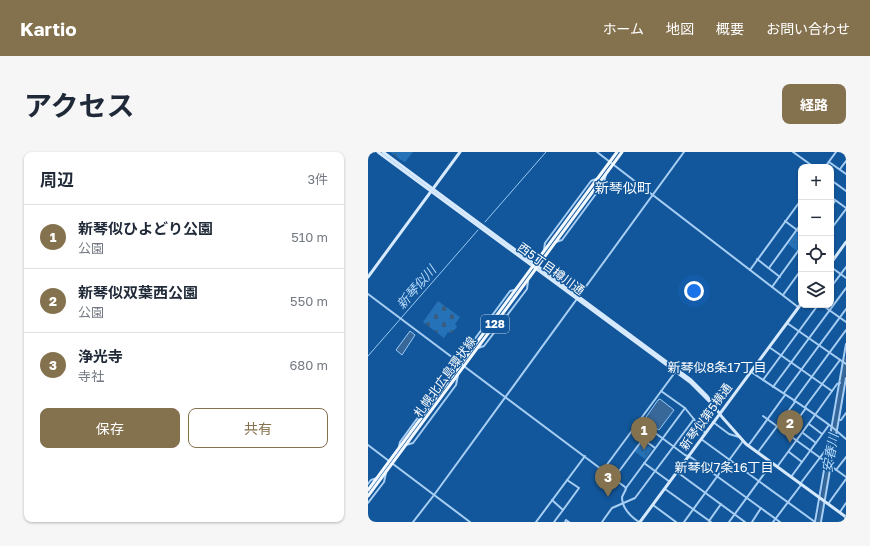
<!DOCTYPE html>
<html lang="ja">
<head>
<meta charset="utf-8">
<style>
	body { margin:0; font-family:"Golos Text","Noto Sans JP",sans-serif; background:#f6f6f7; color:#1f2937 }
	.controls { position:absolute; right:12px; top:12px; display:grid; overflow:hidden; border-radius:8px; box-shadow:0 1px 3px #0004 }
	.controls button { width:36px; height:36px; display:grid; place-items:center; padding:0; border:0; border-bottom:1px solid #e0e1e3; background:#fff; color:#1f2937; font:20px sans-serif }
	.you { position:absolute; left:326px; top:139px; width:14px; height:14px; margin:-10px; border:3px solid #fff; border-radius:50%; background:#1a73e8; box-shadow:0 0 0 6px #1a73e833 }
	.badge { display:grid; place-items:center; width:26px; height:26px; border-radius:50%; background:#84714e; color:#fff; font-size:13px; font-weight:700 }
	.pin { position:absolute; translate:-50% -33px; filter:drop-shadow(0 1px 2px #0008) }
	.pin::after { content:''; position:absolute; top:21px; width:14px; height:12px; background:inherit; clip-path:polygon(0 0,100% 0,50% 100%) }
	.list { margin:0; padding:0; list-style:none }
	h2 { display:flex; justify-content:space-between; align-items:center; height:52px; margin:0; padding:0 16px; font-size:17px }
	h2 small { font-size:13px; font-weight:400; color:#747a83 }
	.list li { display:grid; grid-template-columns:26px 1fr auto; gap:12px; align-items:center; box-sizing:border-box; height:64px; padding:0 16px; border-top:1px solid #e0e1e3 }
	.list b { display:block; font-size:15px; white-space:nowrap }
	.list p { margin:0; font-size:13px; white-space:nowrap; color:#747a83 }
	.list em { font-size:13px; font-style:normal; color:#747a83 }
	.actions { display:flex; gap:8px; padding:12px 16px }
	.actions a { flex:1; padding:9px 0; border:1px solid #84714e; border-radius:8px; text-align:center; font-size:14px; color:#84714e }
	.actions .main { background:#84714e; color:#fff }
	.icon { flex:none; width:22px; height:22px; fill:none; stroke:currentColor; stroke-width:2; stroke-linecap:round; stroke-linejoin:round }
	.map { position:relative; flex:none; width:478px; height:370px; overflow:hidden; border-radius:8px }
	header { display:flex; align-items:center; gap:24px; box-sizing:border-box; height:56px; padding:0 20px; background:#84714e; color:#fff }
	header strong { font-size:19px }
	nav { display:flex; gap:22px; margin-inline-start:auto; font-size:14px }
	.intro { display:flex; align-items:center; justify-content:space-between; box-sizing:border-box; height:96px; padding:0 24px }
	h1 { margin:0; font-size:28px }
	.button { padding:10px 18px; border-radius:8px; background:#84714e; color:#fff; font-size:14px; font-weight:700 }
	main { display:flex; gap:24px; padding:0 24px }
	aside { flex:1; background:#fff; border-radius:8px; box-shadow:0 1px 3px #0004 }
	.map>svg:first-child { display:block }
</style>
</head>
<body>
<header>
<strong>Kartio</strong>
<nav><a>ホーム</a><a>地図</a><a>概要</a><a>お問い合わせ</a></nav>
</header>
<div class="intro"><h1>アクセス</h1><a class="button">経路</a></div>
<main>
<aside>
<h2>周辺<small>3件</small></h2>
<ul class="list">
<li><span class="badge">1</span><div><b>新琴似ひよどり公園</b><p>公園</p></div><em>510 m</em></li>
<li><span class="badge">2</span><div><b>新琴似双葉西公園</b><p>公園</p></div><em>550 m</em></li>
<li><span class="badge">3</span><div><b>浄光寺</b><p>寺社</p></div><em>680 m</em></li>
</ul>
<div class="actions"><a class="main">保存</a><a>共有</a></div>
</aside>
<div class="map">
<svg width="478" height="370" viewBox="0 0 478 370">
	<defs>
		<pattern id="grass-dots" width="8" height="8" patternUnits="userSpaceOnUse"><rect width="8" height="8" fill="#2572b9"/><path d="M2 2h.1M6 6h.1" fill="none" stroke="#3a5d7d" stroke-width="1.8" stroke-linecap="round"/></pattern>
		<pattern id="forest-firs" width="22" height="20" patternUnits="userSpaceOnUse"><rect width="22" height="20" fill="#2572b9"/><path d="M5 1l3.5 6h-7zM16 11l3.5 6h-7z" fill="#3a5d7d"/></pattern>
		<pattern id="cemetery-stones" width="16" height="16" patternUnits="userSpaceOnUse"><rect width="16" height="16" fill="#2572b9"/><path d="M2 7V4a2 2 0 0 1 4 0v3zM10 15v-3a2 2 0 0 1 4 0v3z" fill="#3a5d7d"/></pattern>
	</defs>
	<rect width="100%" height="100%" fill="#12579b"/>
	<g fill="url(#grass-dots)">
		<polygon points="429,80 433,83 433,93 429,99 420,92"/>
		<polygon points="274,289 284,297 277,307 267,300"/>
	</g>
	<polygon fill="url(#forest-firs)" points="22,0 45,0 37,10 31,7"/>
	<polygon fill="url(#cemetery-stones)" points="70,149 92,165 87,172 89,175 83,181 80,180 76,186 55,170"/>
	<g fill="#376899" stroke="#98caf7">
		<polygon points="42,179 47,183 34,203 28,198"/>
		<polygon points="292,247 306,258 291,278 276,268 290,248"/>
	</g>
	<g fill="none" stroke-linecap="round" stroke-linejoin="round">
		<g stroke="#98caf7" stroke-width="1">
			<polyline points="117,70 178,0"/>
			<polyline points="0,204 110,78"/>
		</g>
		<polyline stroke="#376899" stroke-width="4" points="451,370 478,208"/>
		<g stroke="#a7cef4" stroke-width="2">
			<polyline points="229,0 430,155"/>
			<polyline points="425,0 446,15"/>
			<polyline points="461,10 478,22"/>
			<polyline points="457,15 468,0"/>
			<polyline points="472,17 478,9"/>
			<polyline points="463,28 478,39"/>
			<polyline points="463,45 478,56"/>
			<polyline points="463,55 467,49"/>
			<polyline points="417,69 433,81"/>
			<polyline points="463,77 478,57"/>
			<polyline points="188,90 194,88 236,31 238,22"/>
			<polyline points="176,98 177,91 223,29 228,27"/>
			<polyline points="463,104 466,106"/>
			<polyline points="389,107 412,125"/>
			<polyline points="463,115 478,126"/>
			<polyline points="401,116 433,72"/>
			<polyline points="382,118 433,48"/>
			<polyline points="404,135 433,95"/>
			<polyline points="463,135 478,115"/>
			<path d="M0,142L257,335L258,337L254,345C254,355 262,364 271,370"/>
			<polyline points="415,143 433,118"/>
			<polyline points="454,153 478,170"/>
			<polyline points="419,171 478,212"/>
			<polyline points="401,195 464,239"/>
			<polyline points="110,196 116,194 159,137 160,129"/>
			<polyline points="102,198 103,192 142,139 146,138"/>
			<path d="M383,220C410,238 438,255 464,275C469,279 473,283 478,287"/>
			<polyline points="395,228 450,153"/>
			<polyline points="405,235 478,136"/>
			<polyline points="293,239 317,256 337,281"/>
			<polyline points="416,241 478,157"/>
			<polyline points="426,249 478,178"/>
			<polyline points="437,255 472,208"/>
			<polyline points="447,263 469,232 472,231"/>
			<polyline points="395,264 458,310"/>
			<polyline points="471,268 473,268 478,261"/>
			<polyline points="271,269 317,303 324,306 412,370"/>
			<polyline points="345,270 361,282 371,285"/>
			<polyline points="441,272 454,282"/>
			<polyline points="264,279 287,296"/>
			<polyline points="435,281 448,291"/>
			<polyline points="419,282 438,256"/>
			<polyline points="333,287 447,370"/>
			<polyline points="0,293 21,309"/>
			<polyline points="38,293 45,291 88,233 90,223"/>
			<polyline points="380,294 417,243"/>
			<polyline points="31,295 32,290 75,231 79,230"/>
			<polyline points="390,300 427,250"/>
			<polyline points="421,300 434,310"/>
			<polyline points="276,311 302,330"/>
			<polyline points="25,312 102,370"/>
			<polyline points="463,314 478,325"/>
			<polyline points="409,315 447,263"/>
			<polyline points="235,318 308,219"/>
			<polyline points="468,318 478,305"/>
			<polyline points="309,320 377,370"/>
			<polyline points="423,325 461,273"/>
			<polyline points="246,326 275,287"/>
			<polyline points="0,332 3,328 9,326"/>
			<polyline points="432,332 460,295"/>
			<polyline points="258,336 317,256"/>
			<polyline points="297,337 343,370"/>
			<polyline points="184,348 195,358 186,370"/>
			<polyline points="0,351 16,330 18,321"/>
			<polyline points="460,352 478,327"/>
			<polyline points="285,353 308,370"/>
			<polyline points="195,358 211,336 199,328"/>
			<polyline points="472,360 478,351"/>
			<polyline points="341,369 353,352"/>
			<polyline points="45,370 66,343 316,0"/>
			<polyline points="168,370 217,304"/>
			<polyline points="197,370 198,368 201,370"/>
			<polyline points="234,370 244,356 267,346 326,267"/>
			<polyline points="316,370 375,289"/>
			<polyline points="361,370 404,311"/>
			<polyline points="384,370 393,356"/>
			<polyline points="405,370 433,333"/>
			<polyline points="447,370 478,192"/>
			<polyline points="453,370 478,226"/>
		</g>
		<g stroke="#d6e9fd" stroke-width="3">
			<polyline points="10,0 322,230 341,249"/>
			<polyline points="15,0 323,228 339,244 354,265 378,292 478,365"/>
			<polyline points="463,111 478,90"/>
			<polyline points="0,125 92,0"/>
			<polyline points="272,370 433,152"/>
		</g>
		<g stroke="#f3f9ff" stroke-width="3">
			<polyline points="0,338 249,0"/>
			<polyline points="0,344 254,0"/>
		</g>
	</g>
	<g text-anchor="middle" stroke-width="3" stroke-linejoin="round" paint-order="stroke">
		<rect fill="#12579b" stroke="#b8cde1" stroke-width="1" x="113" y="163" width="28" height="18" rx="3"/>
		<g font-size="11" font-weight="bold" fill="#fff">
			<text x="127" y="176">128</text>
		</g>
		<g font-size="12" fill="#fff" stroke="#12579b">
			<text transform="translate(183 117) rotate(36)" y="4">西5丁目樽川通</text>
			<text transform="translate(77 225) rotate(-54)" y="4">札幌北広島環状線</text>
			<text transform="translate(338 265) rotate(-54)" y="4">新琴似第5横通</text>
		</g>
		<g font-size="13" font-style="italic" fill="#b3d8fa" stroke="#12579b">
			<text transform="translate(48 135) rotate(-49)" y="5">新琴似川</text>
			<text transform="translate(462 301) rotate(-80)" y="5">安春川</text>
		</g>
		<g font-size="13" fill="#fff" stroke="#12579b">
			<text x="349" y="220">新琴似8条17丁目</text>
			<text x="356" y="320">新琴似7条16丁目</text>
		</g>
		<g font-size="14" fill="#fff" stroke="#12579b">
			<text x="255" y="41">新琴似町</text>
		</g>
	</g>
</svg>
<div class="controls">
<button>+</button>
<button>−</button>
<button><svg class="icon" aria-label="locate" viewBox="0 0 24 24"><circle cx="12" cy="12" r="6"/><path d="M12 2v4M12 18v4M2 12h4M18 12h4"/></svg></button>
<button><svg class="icon" aria-label="layers" viewBox="0 0 24 24"><path d="M12 4l9 5-9 5-9-5zM3 14l9 5 9-5"/></svg></button>
</div>
<div class="you"></div>
<div class="pin badge" style="left:276px;top:298px">1</div>
<div class="pin badge" style="left:422px;top:291px">2</div>
<div class="pin badge" style="left:240px;top:345px">3</div>
</div>
</main>
</body>
</html>
